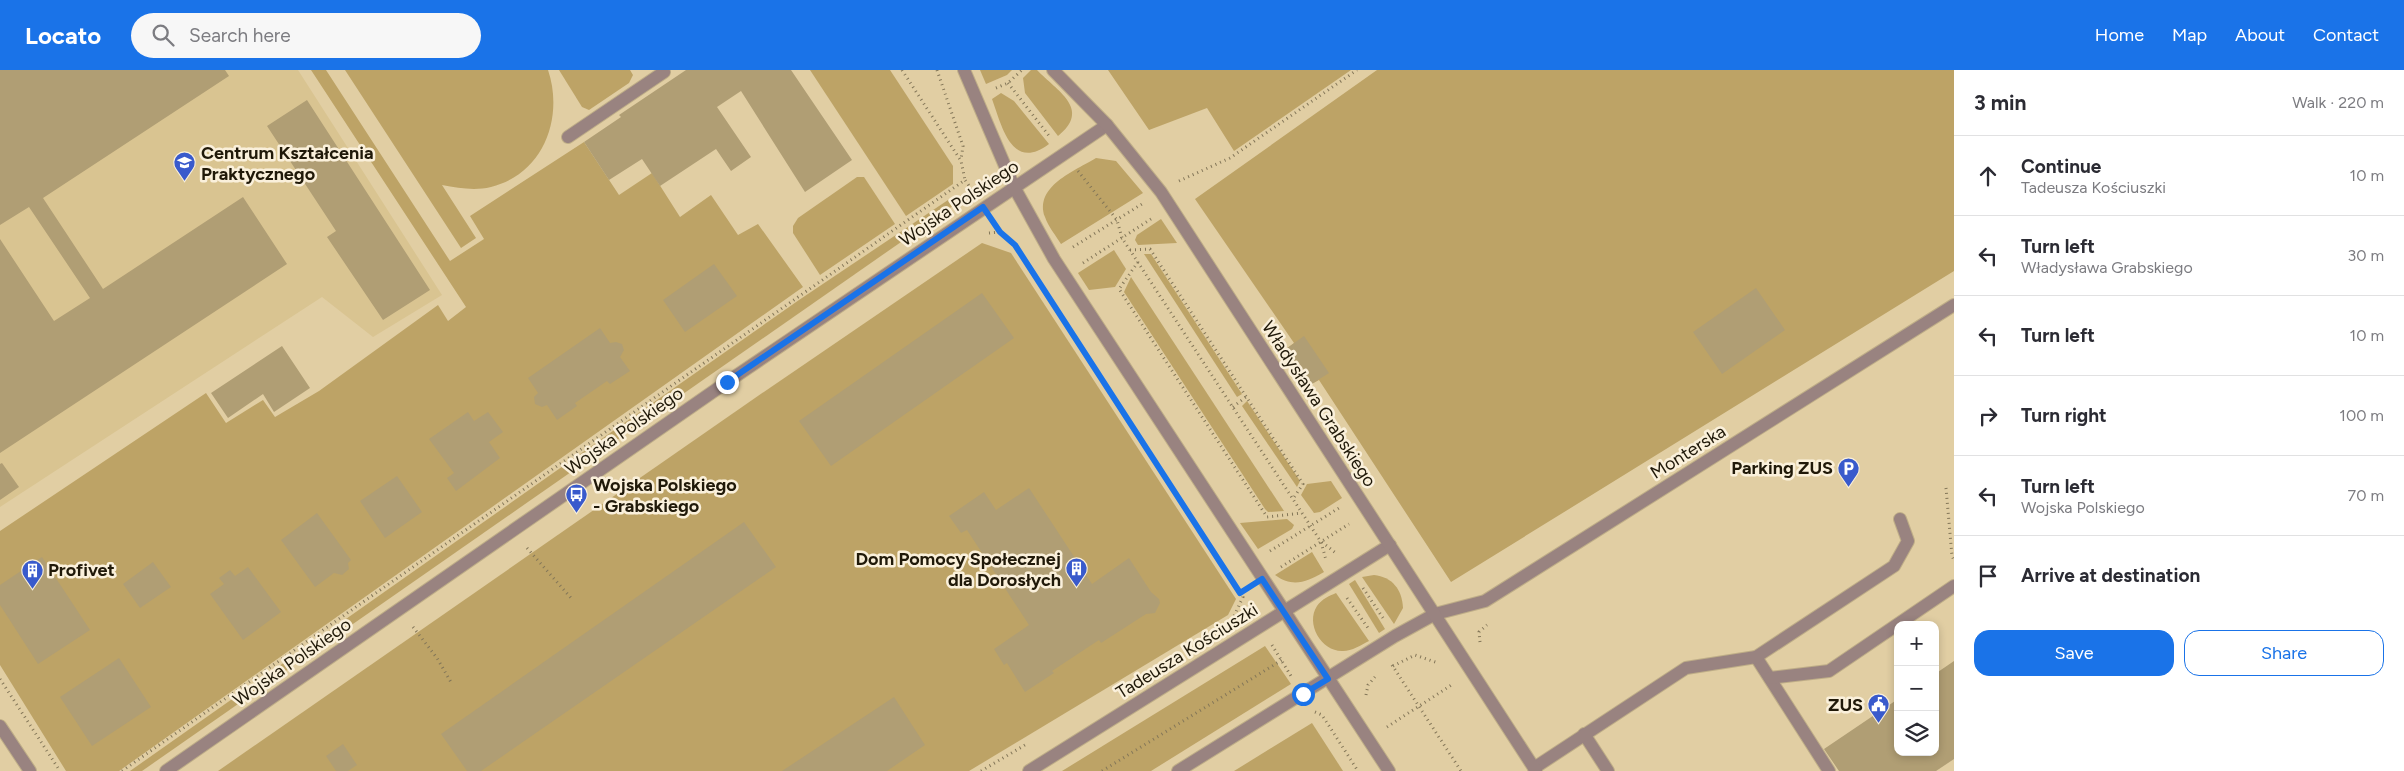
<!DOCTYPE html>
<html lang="en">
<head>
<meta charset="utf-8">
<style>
	body { margin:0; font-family:Figtree,sans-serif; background:#f7f7f7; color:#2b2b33 }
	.controls { position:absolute; right:15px; bottom:15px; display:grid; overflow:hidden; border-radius:10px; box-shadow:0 2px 8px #0003 }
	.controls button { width:45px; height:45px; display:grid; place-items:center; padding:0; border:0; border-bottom:1px solid #e1e1e2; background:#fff; color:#2b2b33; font:25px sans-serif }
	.stop { position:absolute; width:15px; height:15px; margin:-11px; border:4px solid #1a73e8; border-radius:50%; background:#fff }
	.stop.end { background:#1a73e8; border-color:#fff; box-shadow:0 1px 5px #0008 }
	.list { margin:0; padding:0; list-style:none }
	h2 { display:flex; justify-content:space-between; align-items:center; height:65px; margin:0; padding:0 20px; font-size:21px }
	h2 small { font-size:16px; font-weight:400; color:#7c7c81 }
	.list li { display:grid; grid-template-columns:32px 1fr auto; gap:15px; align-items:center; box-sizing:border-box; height:80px; padding:0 20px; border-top:1px solid #e1e1e2 }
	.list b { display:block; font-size:19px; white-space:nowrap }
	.list p { margin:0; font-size:16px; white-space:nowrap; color:#7c7c81 }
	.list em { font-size:16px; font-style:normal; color:#7c7c81 }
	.actions { display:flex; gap:10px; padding:15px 20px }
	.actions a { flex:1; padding:11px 0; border:1px solid #1a73e8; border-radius:15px; text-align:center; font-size:18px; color:#1a73e8 }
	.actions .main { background:#1a73e8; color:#fff }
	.icon { flex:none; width:28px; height:28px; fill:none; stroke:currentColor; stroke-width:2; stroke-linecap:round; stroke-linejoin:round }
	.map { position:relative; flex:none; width:1954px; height:701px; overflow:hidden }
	header { display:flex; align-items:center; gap:30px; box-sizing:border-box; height:70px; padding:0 25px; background:#1a73e8; color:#fff }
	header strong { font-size:24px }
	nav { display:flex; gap:28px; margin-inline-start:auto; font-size:18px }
	.search { width:350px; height:45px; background:#f7f7f7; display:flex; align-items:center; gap:12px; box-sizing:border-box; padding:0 18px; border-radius:28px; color:#7c7c81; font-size:19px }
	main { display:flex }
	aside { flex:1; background:#fff }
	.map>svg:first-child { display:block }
</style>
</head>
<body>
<header>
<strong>Locato</strong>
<div class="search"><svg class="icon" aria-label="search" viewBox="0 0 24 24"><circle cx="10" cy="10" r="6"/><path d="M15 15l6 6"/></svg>Search here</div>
<nav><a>Home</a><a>Map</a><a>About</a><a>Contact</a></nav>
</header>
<main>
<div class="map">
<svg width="1954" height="701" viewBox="0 0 1954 701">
	<rect width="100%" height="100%" fill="#e1cea3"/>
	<polygon fill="#d9c491" points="0,0 298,0 442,225 373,267 322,227 0,437"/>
	<g fill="#bda366">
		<polygon points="311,0 326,0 450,191 484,169 470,146 584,72 619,125 652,103 680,147 711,125 738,165 758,154 803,217 119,701 66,701 0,595 0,461 206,323 226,353 263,330 275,347 319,321 438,235 448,251 466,237"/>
		<path d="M345,0H548C564,47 544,104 491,117C474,121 459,118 442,115L476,168L461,178Z"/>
		<polygon points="559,0 630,0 633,5 629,13 589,40 582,37"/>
		<polygon points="810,0 890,0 953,96 953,114 906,146"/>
		<polygon points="980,0 1012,0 1007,5 986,14"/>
		<path d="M1031,0H1037C1057,21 1092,39 1058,66L1025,23L1023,8Z"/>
		<polygon points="1108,0 1351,0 1234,81 1207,38 1149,60"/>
		<polygon points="1377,0 1954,0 1954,201 1451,512 1319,310 1310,315 1286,279 1294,273 1195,129"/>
		<path d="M1001,23L1014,31L1049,74C1012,102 1002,57 992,29Z"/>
		<path d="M1096,88L1116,91L1143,123L1061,174C1056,166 1048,156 1045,147C1034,116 1075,101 1096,88Z"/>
		<polygon points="857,107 864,107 895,154 820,205 793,163 793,156 798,148"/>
		<polygon points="951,128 957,133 142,701 130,701 799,230"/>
		<polygon points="1161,149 1177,173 1138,175 1135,170 1137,165"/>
		<polygon points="982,173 1011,183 1236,529 1228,545 969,701 218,701 755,328"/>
		<polygon points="1114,180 1126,199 1115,217 1089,220 1078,203"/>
		<polygon points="1144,184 1151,184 1242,324 1237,327"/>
		<polygon points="1131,207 1284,441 1268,442 1265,439 1124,222"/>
		<polygon points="1247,331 1300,411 1297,417 1242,336"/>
		<polygon points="1331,411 1342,428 1320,442 1314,443 1301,425 1307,414"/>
		<polygon points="1287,449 1294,455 1292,459 1258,479 1240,453"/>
		<path d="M1312,482L1324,502C1306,512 1293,518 1275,505Z"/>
		<path d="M1374,505C1392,507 1402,519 1403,538L1394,554L1362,507Z"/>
		<polygon points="1355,510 1385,559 1379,563 1349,514"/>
		<path d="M1336,523L1369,571C1361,575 1352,581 1343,581C1322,582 1305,554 1317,536C1322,529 1329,526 1336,523Z"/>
		<polygon points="1265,576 1291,614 1151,701 1062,701"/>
		<polygon points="1312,653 1343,701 1234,701"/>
	</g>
	<g fill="#b09e74">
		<polygon points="0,0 225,0 229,6 43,128 103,219 243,127 287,194 0,383 0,169 54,251 90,228 29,137 0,155"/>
		<polygon points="686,0 791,0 852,90 805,122 741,21 717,37 751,87 731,101 716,79 660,116 642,89 609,110 584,72 621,47 619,45"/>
		<polygon points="307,30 430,220 383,250 327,167 336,161 267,56"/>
		<polygon points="714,194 737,226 685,262 663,230"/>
		<polygon points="1756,218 1785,260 1722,304 1693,262"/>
		<polygon points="982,223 1014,268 831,396 799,351"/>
		<polygon points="600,258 610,273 616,272 622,274 624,280 620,287 630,301 610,314 607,311 575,333 577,336 557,350 547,335 542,337 535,334 534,327 538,323 528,308"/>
		<polygon points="1304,266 1329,303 1310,315 1286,279"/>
		<polygon points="282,276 310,318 274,342 263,324 228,348 211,323"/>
		<polygon points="468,342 474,351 488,342 503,362 489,372 500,388 456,421 447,408 454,403 429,369"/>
		<polygon points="2,393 19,417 0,430 0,394"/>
		<polygon points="397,406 422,442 385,468 360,431"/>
		<polygon points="1029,418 1092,514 1129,488 1151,522 1159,529 1160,533 1155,543 1146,544 1101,573 1099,570 1052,601 1054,603 1025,622 1007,593 1004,595 994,579 1029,555 967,460 961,463 949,446 984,422 996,440"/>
		<polygon points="317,443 351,490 348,493 349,499 342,505 334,503 315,517 281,470"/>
		<polygon points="744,452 776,497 481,701 467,701 441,664"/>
		<polygon points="42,487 90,560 38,594 0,535 0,515"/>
		<polygon points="153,492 171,517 140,538 123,514"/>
		<polygon points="248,497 281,542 243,570 210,524 224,514 219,508 230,500 235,506"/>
		<polygon points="119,588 151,637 92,676 60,627"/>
		<polygon points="1954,591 1954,689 1936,701 1839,701 1824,679 1898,629 1898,682 1935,682 1935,604"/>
		<polygon points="894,627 925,675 887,701 782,701"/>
		<polygon points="343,674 357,695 348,701 336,701 326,686"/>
	</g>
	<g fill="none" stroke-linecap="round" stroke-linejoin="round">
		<defs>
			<g id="service">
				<polyline points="568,67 664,2 663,0"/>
				<polyline points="1756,587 1829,701"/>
				<polyline points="1770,608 1829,601 1954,516"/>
				<polyline points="1584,664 1608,701"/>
				<polyline points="1534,698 1686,598 1756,587 1894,496 1908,471 1900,449"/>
			</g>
			<g id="minor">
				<polyline points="0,656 30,701"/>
				<polyline points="166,701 727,312 1107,55"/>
				<polyline points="1029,701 1390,475"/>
				<polyline points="1178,701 1395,566 1435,544 1485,531 1954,235"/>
			</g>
			<g id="tertiary">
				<polyline points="964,0 1014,117 1054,189 1389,701"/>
				<polyline points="1053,0 1107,55 1161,122 1536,701"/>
			</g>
		</defs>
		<use href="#service" stroke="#bead87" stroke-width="14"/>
		<use href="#minor" stroke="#bead87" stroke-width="14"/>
		<use href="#tertiary" stroke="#bead87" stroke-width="14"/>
		<g stroke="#837658" stroke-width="3" stroke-dasharray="1 4" stroke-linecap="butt">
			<polyline points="902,0 961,91 965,110"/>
			<polyline points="937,0 963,76 961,90"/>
			<polyline points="1008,13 1050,67"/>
			<polyline points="996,18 1008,13 1022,0"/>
			<polyline points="1078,101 1117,150 1122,168 1321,472 1326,490"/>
			<polyline points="1179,111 1230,88 1357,0"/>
			<polyline points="989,163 1000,162 1015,175 1243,527 1234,546"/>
			<polyline points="1073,177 1142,134"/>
			<polyline points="1130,180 1150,179 1303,414 1293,429"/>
			<polyline points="1138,192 1119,219 1267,447 1302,443"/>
			<polyline points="1083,193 1151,149"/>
			<polyline points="1233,337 1247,326"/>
			<polyline points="1946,418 1952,486 1954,490"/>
			<polyline points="1322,472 1337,484"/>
			<polyline points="527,478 571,528"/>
			<polyline points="1270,481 1339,438"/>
			<polyline points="1281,497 1349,454"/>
			<polyline points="1363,518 1383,548"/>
			<polyline points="1347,528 1368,558"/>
			<polyline points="413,557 437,588 452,614"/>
			<polyline points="1480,572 1479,562 1487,555"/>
			<polyline points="1272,575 1291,606"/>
			<polyline points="1392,595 1461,701"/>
			<polyline points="1393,596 1415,585 1438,593"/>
			<polyline points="0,609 60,701"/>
			<polyline points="1366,625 1368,615 1375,607"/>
			<polyline points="1315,642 1322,645 1358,701"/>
			<polyline points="1387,657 1453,614"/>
			<polyline points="122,701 965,110 972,120"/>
			<polyline points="981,701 1025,675"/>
			<polyline points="1102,701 1282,590"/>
		</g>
		<use href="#service" stroke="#998380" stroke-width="12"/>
		<use href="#minor" stroke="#998380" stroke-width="12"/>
		<use href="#tertiary" stroke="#998380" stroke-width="12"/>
	</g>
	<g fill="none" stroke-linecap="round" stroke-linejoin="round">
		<polyline stroke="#1a73e8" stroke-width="6" points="727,312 983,137 1000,162 1015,175 1240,523 1262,509 1328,609 1303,624"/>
	</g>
	<defs>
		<symbol id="school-pin" viewBox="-11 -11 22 30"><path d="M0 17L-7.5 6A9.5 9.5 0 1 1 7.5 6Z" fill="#395acc" stroke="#faf0db"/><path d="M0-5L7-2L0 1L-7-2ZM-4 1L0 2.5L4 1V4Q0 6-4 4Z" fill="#fff"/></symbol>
		<symbol id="parking-pin" viewBox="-11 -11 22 30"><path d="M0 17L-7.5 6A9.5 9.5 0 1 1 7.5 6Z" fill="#395acc" stroke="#faf0db"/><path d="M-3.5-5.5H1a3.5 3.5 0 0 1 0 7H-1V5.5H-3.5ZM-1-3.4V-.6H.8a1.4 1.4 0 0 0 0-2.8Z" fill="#fff"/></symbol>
		<symbol id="bus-pin" viewBox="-11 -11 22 30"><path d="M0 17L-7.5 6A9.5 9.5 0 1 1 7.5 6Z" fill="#395acc" stroke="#faf0db"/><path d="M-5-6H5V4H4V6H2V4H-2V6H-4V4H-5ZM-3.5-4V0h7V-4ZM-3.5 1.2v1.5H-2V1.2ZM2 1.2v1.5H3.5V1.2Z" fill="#fff"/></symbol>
		<symbol id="building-pin" viewBox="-11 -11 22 30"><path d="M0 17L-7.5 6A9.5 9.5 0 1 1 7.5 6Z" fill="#395acc" stroke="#faf0db"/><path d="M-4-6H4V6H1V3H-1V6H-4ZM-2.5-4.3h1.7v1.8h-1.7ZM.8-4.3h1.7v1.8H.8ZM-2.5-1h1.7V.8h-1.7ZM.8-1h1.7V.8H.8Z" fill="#fff"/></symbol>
		<symbol id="civic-pin" viewBox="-11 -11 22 30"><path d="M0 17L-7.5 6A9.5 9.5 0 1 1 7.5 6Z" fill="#395acc" stroke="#faf0db"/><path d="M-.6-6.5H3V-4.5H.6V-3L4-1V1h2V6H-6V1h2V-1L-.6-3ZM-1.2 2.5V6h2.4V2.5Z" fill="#fff"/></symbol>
	</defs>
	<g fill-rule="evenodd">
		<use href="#school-pin" x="172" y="80" width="25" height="34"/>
		<use href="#parking-pin" x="1836" y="386" width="25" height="34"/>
		<use href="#bus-pin" x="564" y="412" width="25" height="34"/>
		<use href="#building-pin" x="1064" y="486" width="25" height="34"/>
		<use href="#building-pin" x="20" y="488" width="25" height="34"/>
		<use href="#civic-pin" x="1866" y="622" width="25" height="34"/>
	</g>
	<g text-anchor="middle" stroke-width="5" stroke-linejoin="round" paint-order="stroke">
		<g font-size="18" font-weight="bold" fill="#201909" stroke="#faf0db" text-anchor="start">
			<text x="201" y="89">Centrum Kształcenia<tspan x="201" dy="21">Praktycznego</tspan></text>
			<text x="1833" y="404" text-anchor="end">Parking ZUS</text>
			<text x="593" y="421">Wojska Polskiego<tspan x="593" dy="21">- Grabskiego</tspan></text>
			<text x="1061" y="495" text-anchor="end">Dom Pomocy Społecznej<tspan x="1061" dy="21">dla Dorosłych</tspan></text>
			<text x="48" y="506">Profivet</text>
			<text x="1863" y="641" text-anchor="end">ZUS</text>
		</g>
		<g font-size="18" fill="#201909" stroke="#faf0db">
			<text transform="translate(959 133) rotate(-34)" y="6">Wojska Polskiego</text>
			<text transform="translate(1319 334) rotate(57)" y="6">Władysława Grabskiego</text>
			<text transform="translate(624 361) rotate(-35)" y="6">Wojska Polskiego</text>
			<text transform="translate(1688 382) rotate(-32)" y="6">Monterska</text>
			<text transform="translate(1187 581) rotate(-32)" y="6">Tadeusza Kościuszki</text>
			<text transform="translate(292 592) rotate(-35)" y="6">Wojska Polskiego</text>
		</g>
	</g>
</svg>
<div class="controls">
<button>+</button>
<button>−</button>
<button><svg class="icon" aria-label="layers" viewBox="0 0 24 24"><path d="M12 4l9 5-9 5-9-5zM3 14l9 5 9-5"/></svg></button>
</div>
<div class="stop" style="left:1303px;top:624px"></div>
<div class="stop end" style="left:727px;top:312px"></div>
</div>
<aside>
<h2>3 min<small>Walk · 220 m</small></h2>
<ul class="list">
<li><svg class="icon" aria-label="ahead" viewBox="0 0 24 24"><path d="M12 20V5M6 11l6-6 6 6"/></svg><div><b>Continue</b><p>Tadeusza Kościuszki</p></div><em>10 m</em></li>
<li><svg class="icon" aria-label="left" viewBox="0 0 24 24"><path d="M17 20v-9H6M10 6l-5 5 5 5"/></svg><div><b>Turn left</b><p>Władysława Grabskiego</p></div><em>30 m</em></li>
<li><svg class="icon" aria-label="left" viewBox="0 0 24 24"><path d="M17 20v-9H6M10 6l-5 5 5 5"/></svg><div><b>Turn left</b></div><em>10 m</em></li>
<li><svg class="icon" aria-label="right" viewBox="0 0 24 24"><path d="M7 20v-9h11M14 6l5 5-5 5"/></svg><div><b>Turn right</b></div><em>100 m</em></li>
<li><svg class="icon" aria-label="left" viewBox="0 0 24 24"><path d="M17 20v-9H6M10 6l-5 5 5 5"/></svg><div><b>Turn left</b><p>Wojska Polskiego</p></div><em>70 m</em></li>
<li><svg class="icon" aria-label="arrive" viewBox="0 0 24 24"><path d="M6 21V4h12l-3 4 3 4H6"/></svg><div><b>Arrive at destination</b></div></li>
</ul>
<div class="actions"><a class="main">Save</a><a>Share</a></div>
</aside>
</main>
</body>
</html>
